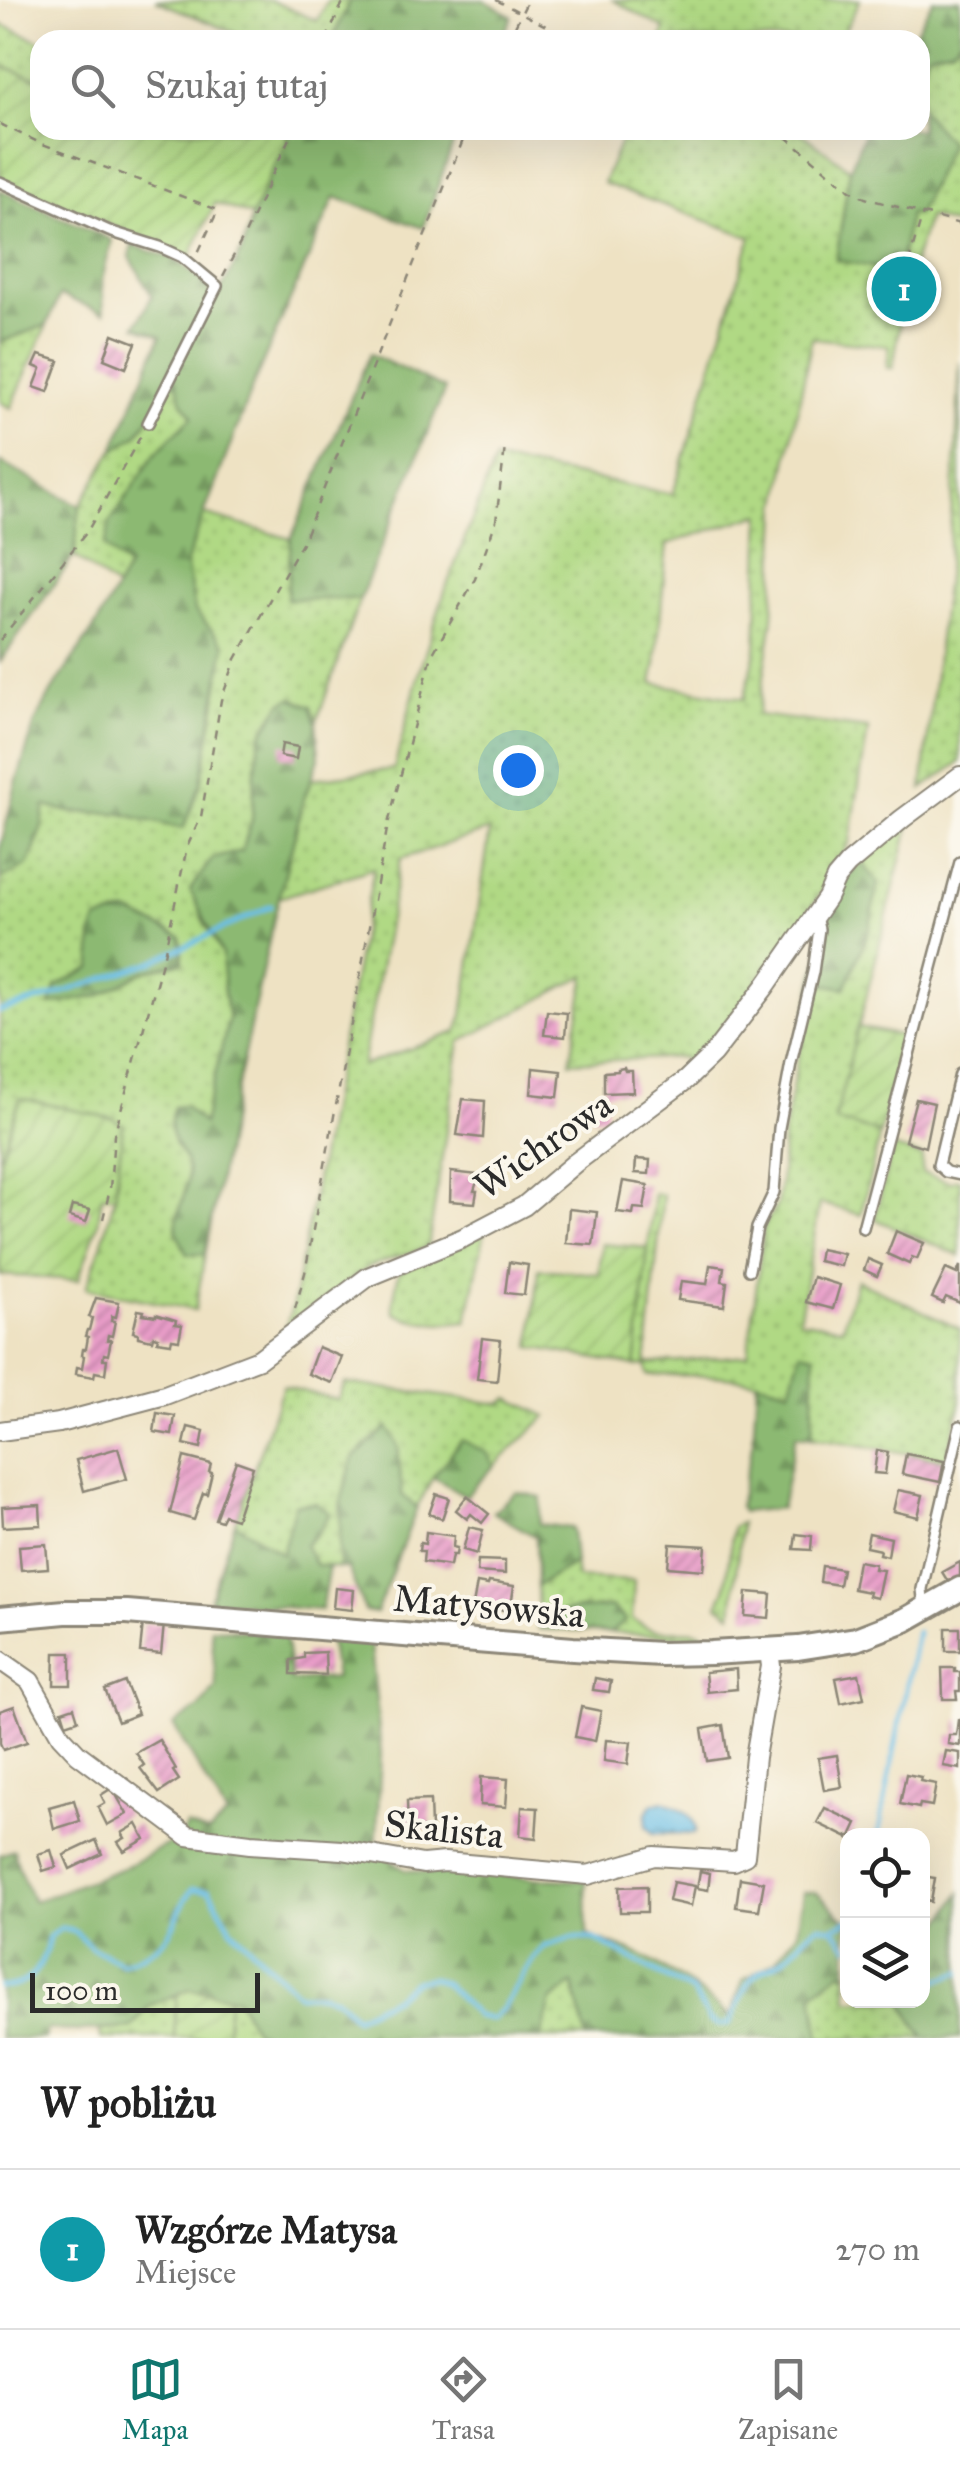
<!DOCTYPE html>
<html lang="pl">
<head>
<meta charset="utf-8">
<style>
	body { margin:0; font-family:"IM FELL Great Primer",serif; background:#f2f2f2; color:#222 }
	.controls { position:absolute; right:30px; bottom:30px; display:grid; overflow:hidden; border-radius:20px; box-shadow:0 10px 40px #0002 }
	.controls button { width:90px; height:90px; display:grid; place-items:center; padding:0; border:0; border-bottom:2px solid #e0e0e0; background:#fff; color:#222; font:50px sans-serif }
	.scale { position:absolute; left:30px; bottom:25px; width:230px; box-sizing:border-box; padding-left:10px; border:5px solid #2b2b2b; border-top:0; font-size:28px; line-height:35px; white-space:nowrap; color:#2b2b2b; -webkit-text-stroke:8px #fbf7ec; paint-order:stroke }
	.you { position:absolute; left:518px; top:770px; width:35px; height:35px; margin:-25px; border:8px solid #fff; border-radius:50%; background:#1a73e8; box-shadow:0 0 0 15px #1a73e833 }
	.badge { display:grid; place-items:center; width:65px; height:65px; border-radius:50%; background:#0f766e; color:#fff; font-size:32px; font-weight:700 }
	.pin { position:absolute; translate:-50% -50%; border:5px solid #fff; box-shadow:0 2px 10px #0006 }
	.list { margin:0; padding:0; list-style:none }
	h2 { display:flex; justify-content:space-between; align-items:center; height:130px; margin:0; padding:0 40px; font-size:42px }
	h2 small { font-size:32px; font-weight:400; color:#767676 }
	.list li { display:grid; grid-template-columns:65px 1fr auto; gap:30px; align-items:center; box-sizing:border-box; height:160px; padding:0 40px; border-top:2px solid #e0e0e0 }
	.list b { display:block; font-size:38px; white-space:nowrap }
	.list p { margin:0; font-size:32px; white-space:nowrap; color:#767676 }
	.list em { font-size:32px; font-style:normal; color:#767676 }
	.icon { flex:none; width:55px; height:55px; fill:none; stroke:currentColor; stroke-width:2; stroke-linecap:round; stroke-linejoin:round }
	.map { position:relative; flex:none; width:960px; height:2038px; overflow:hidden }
	.search { position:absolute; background:#fff; box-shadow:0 10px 40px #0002; left:30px; right:30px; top:30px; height:110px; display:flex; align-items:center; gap:25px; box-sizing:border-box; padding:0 35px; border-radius:30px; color:#767676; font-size:38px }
	.sheet { height:290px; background:#fff }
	nav { display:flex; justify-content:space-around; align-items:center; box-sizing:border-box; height:140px; border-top:2px solid #e0e0e0; background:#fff; font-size:28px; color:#767676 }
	nav a { display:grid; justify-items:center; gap:5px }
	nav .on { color:#0f766e }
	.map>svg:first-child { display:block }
</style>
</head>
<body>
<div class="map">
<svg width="960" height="2038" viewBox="0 0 960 2038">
	<defs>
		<pattern id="grass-dots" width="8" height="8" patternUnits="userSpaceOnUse" patternTransform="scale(2.5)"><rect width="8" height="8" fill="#b0d984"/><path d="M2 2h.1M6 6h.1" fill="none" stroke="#98ba72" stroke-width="1.8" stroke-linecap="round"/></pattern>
		<pattern id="forest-firs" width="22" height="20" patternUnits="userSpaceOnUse" patternTransform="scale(2.5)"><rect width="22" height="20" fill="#8cb972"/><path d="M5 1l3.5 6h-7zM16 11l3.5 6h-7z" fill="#73975e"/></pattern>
		<pattern id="garden-furrows" width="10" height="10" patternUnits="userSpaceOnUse" patternTransform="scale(2.5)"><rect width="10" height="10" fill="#b0d984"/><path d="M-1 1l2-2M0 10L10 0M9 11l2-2" fill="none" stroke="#98ba72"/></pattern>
		<pattern id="water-ripples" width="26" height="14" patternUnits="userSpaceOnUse" patternTransform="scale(2.5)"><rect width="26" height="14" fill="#6abfe7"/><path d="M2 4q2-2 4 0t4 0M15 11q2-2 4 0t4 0" fill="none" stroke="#579bbb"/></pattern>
		<pattern id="building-hatch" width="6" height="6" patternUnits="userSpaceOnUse" patternTransform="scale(2.5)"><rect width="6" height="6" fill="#e89cc8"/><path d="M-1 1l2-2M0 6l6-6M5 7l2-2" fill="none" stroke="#bc7fa3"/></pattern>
	</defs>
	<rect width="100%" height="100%" fill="#fbf7ec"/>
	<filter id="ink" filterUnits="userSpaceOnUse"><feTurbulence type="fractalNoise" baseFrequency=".01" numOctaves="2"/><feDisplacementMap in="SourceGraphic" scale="20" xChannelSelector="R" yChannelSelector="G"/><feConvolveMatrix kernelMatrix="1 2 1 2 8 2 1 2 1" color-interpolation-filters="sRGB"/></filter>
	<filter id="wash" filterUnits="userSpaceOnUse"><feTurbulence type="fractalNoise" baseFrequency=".0048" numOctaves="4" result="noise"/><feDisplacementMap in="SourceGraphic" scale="40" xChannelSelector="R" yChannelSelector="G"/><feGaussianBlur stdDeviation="2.25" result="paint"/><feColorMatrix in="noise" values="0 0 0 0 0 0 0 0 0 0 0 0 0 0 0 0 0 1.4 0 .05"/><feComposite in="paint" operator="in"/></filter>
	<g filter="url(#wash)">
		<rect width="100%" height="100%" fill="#eee2c3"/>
		<g fill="url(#grass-dots)" stroke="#6e8258" stroke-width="2.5" fill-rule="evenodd">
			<polygon points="155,0 270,0 317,21 328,0 351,0 332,40 252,40"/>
			<polygon points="613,0 860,0 840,40 661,40 665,29"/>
			<polygon points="0,24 40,41 40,80 0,65"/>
			<path d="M960,38V226L928,217L906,286L893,368H887L889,346L812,338L778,507L773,618L758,715L868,729L850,841L821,893L738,1009L684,1077V1057L570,1062L586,975L460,1042L428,1247L370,1266L307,1312L283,1336L293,1304L374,868L279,898L303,801L311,779L394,769L420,669L446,588L495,460L673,494L751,237L603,183L625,130H797L850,169L836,260L909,213L918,214L950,143L920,108V70L928,52L953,47ZM761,514L756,651L744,699L652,683L656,663L667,544ZM490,830L463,1015L457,1032L362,1066L400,859Z"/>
			<polygon points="47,325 11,408 0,402 0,342"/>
			<polygon points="960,362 960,762 922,789 947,568 956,451"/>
			<polygon points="177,379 182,402 193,416 155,454 128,567 116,588 74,556 80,506 113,451 137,435"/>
			<path d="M204,514L291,539L287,599H360L316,723L311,706L261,735L255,773L252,820L242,851L212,859L201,916L222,954L224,993L229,1018L203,1125L174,1143L186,1159L188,1178L176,1229L187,1254L205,1255L195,1310L86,1288L101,1246L115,1196L123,1125L114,1119L21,1099L0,1159V879L28,865L41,832L45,805L70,812L118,813L183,828L201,783L217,695L195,611L186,562ZM182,962L145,971L99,996L57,986L92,968Z"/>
			<path d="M911,820L835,1120L880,1133L861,1215L820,1203L799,1320L842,1328L857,1280L960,1329V1405L947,1460L812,1437L814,1354L801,1352L790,1390C740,1374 699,1375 647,1375L646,1365L635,1366L654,1193L663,1195L646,1364L748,1355L764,1226L777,1205L782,1167L783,1135L813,982L845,988L861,861Z"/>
			<polygon points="892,1147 922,1156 922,1173 951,1182 956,1179 960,1180 960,1256 875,1219"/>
			<path d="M485,1231L467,1321C441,1325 417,1324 394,1313L393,1301L399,1272Z"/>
			<polygon points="345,1383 501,1404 509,1398 547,1416 494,1466 487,1453 462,1440 433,1477 417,1508 402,1495 398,1447 388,1428 341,1501 339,1568 316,1565 304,1544 318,1533 330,1513 316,1504 295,1505 282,1554 235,1523 283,1386 338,1400"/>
			<polygon points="741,1523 732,1614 718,1605 725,1589 733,1527"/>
			<path d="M575,1563L577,1578L634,1581L632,1619C639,1623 646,1629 654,1630C672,1633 695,1625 710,1638L610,1633L626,1620L611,1607C586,1608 561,1610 538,1619L537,1586Z"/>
			<polygon points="842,1971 847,1974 848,2000 902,2001 924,2038 820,2038 813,1993"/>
			<polygon points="573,1983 587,2038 541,2038 551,2001"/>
			<polygon points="177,1995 174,2038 101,2038 100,2030 131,2028 150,2005"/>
			<polygon points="229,1996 237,1998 259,2038 226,2038"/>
		</g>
		<g fill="url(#forest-firs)" stroke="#5c724e" stroke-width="2.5">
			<polygon points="350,0 484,0 512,16 501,40 332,40"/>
			<polygon points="933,0 960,0 960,38 953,47 928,52 920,70 920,40 911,40"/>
			<polygon points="920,108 950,143 918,214 909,214 900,265 882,269 836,260 850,169 865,130 920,130"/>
			<polygon points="290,130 458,130 423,228 335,197 253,385 186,562 195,611 225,645 201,783 183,829 118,813 70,812 45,806 41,832 28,865 0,879 0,849 16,784 35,723 52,691 98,622 128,568 105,547 110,522 155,454 193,416 182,402 176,380 137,435 113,451 161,336 136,326 152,296 130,257 132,245 175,259 219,294 242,250 252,216"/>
			<polygon points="0,190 112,240 102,280 104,313 60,295 47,325 0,342"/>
			<polygon points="370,354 445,389 360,599 287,599 291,539"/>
			<polygon points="0,462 80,506 74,556 0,662"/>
			<path d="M292,698L311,706L316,723L319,758L303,801L274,918L235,1095L205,1255L187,1254C184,1247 179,1239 177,1231C174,1214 188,1193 188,1176C188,1146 161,1144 174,1107L184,1106L203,1124L229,1018L224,993L222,954L190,890L212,859L242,851L252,820L255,773L261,735L282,703Z"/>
			<polygon points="861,861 878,883 869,931 845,988 813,982 822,946 824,914 843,881"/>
			<polygon points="128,912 181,937 183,962 145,971 99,996 50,1005 57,986 92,968 92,935 97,920"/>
			<polygon points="801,1351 815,1354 812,1437 796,1435 781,1508 742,1512 739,1506 753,1442 757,1381 790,1390"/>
			<polygon points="388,1427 398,1446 402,1495 417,1508 376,1613 365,1611 348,1568 339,1568 341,1501 353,1458"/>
			<polygon points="462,1440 487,1453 494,1466 466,1496 433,1477"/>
			<polygon points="516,1492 541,1497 539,1524 572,1528 575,1563 537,1586 536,1537 493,1512"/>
			<polygon points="316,1503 330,1513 318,1533 305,1545 316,1565 329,1567 321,1610 209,1601 235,1523 282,1554 295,1504"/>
			<polygon points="611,1607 626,1620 610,1633 538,1629 538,1619 551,1614 579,1609"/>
			<polygon points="211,1628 285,1634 291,1681 335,1678 329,1637 371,1644 381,1754 376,1850 405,1870 431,1873 460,1871 527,1878 586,1881 587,1935 641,1955 685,1981 730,2016 743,1980 775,1961 797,1933 803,1892 816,1892 847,1921 847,1974 842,1971 813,1993 820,2038 587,2038 573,1984 551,2001 541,2038 259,2038 237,1998 190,1989 150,2005 131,2028 80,2031 47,2029 44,2038 0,2038 0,1855 14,1850 19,1869 33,1902 123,1868 181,1837 186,1826 208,1833 227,1816 173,1725 199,1708 216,1687"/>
			<polygon points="960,1893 960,2038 924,2038 902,2001 922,2000 923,1932 935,1933"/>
		</g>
		<g fill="url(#garden-furrows)" stroke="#6e8258" stroke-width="2.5">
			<polygon points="0,65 40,80 40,130 283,130 289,140 273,167 252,216 215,203 189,259 0,179"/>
			<polygon points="858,1027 906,1037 880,1133 835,1121"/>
			<polygon points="20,1098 114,1119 123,1125 115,1196 102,1196 98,1224 78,1280 0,1275 0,1159"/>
			<polygon points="602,1244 648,1248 635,1366 531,1347 539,1269 599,1274"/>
			<polygon points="190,1989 229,1996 226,2038 174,2038 177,1995"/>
		</g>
		<path fill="url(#water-ripples)" stroke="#4a7589" stroke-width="2.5" d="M663,1801C678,1807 694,1813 696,1831L694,1834L653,1833L646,1826L647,1813L652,1804Z"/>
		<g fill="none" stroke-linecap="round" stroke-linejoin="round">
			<g stroke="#6abfe7" stroke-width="5">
				<polyline points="0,1011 50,997 152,962 271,906"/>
				<polyline points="878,1836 917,1632"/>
				<polyline points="833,1928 848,1920"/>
				<polyline points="922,1986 960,1972"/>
				<path d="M0,1987C30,1989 44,1964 49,1937L61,1928L75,1932L92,1948L122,1963C140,1957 158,1950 169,1933C179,1918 179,1905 193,1889L209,1890L231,1928L298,1994H321L336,1998L355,2017L396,1996L415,1981L432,1978L445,1984L477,2016L492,2019L504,2007L533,1959L545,1946L572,1938L595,1939L693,1992L709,2020L719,2025L729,2024C737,2011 741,1993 750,1981C759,1969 772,1968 783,1959C796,1949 803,1936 818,1926L833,1928L848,1947"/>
			</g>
		</g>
		<g id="blocks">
			<g fill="url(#building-hatch)">
				<polygon points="113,334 136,343 126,368 104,359"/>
				<polygon points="39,355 59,361 48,392 34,387 41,369 34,366"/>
				<polygon points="282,744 298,747 296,759 280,756"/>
				<polygon points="547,1011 567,1013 565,1037 544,1035"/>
				<polygon points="533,1068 561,1071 558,1097 531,1094"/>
				<polygon points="624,1068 625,1071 632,1071 633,1092 604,1093 604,1072 618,1071 618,1069"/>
				<polygon points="463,1099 485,1101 483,1138 457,1135"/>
				<polygon points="916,1099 934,1103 925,1147 905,1141"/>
				<rect x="591" y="1105" width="15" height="13"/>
				<polygon points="636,1159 650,1160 649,1174 635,1173"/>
				<polygon points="451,1172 479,1175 474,1191 477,1191 475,1203 450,1201"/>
				<polygon points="623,1181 648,1185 644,1209 634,1208 633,1214 617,1212"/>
				<polygon points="72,1206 90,1210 86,1222 69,1217"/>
				<polygon points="569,1209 597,1212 593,1245 566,1243"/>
				<polygon points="896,1231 924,1243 917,1259 912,1257 909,1264 887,1254"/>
				<polygon points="820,1249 844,1254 841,1266 818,1261"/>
				<polygon points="868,1259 882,1265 877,1276 864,1270"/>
				<polygon points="509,1262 528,1265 524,1295 505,1293"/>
				<polygon points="710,1265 724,1267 722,1281 727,1282 724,1306 678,1300 681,1281 707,1284"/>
				<polygon points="960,1266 960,1303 946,1297 943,1303 932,1298 946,1269 957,1274"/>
				<polygon points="813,1277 840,1285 833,1309 806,1302"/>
				<polygon points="96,1298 119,1302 116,1317 112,1316 111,1321 115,1321 112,1336 108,1335 107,1340 111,1340 108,1355 104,1354 103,1359 107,1359 105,1374 95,1372 94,1377 76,1374 77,1367 82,1368 84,1356 82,1355 83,1349 86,1349 88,1337 85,1336 87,1330 89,1330 92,1318 89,1317"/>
				<polygon points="138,1310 144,1311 143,1314 156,1316 156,1314 176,1320 175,1324 182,1325 179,1340 172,1339 171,1343 157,1341 158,1337 153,1336 152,1340 138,1337 138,1333 133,1332"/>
				<polygon points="482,1338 501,1340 497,1381 477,1379"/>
				<polygon points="318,1347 342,1357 332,1383 308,1374"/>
				<polygon points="157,1413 175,1416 172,1435 154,1432"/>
				<polygon points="188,1427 204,1431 201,1448 184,1444"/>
				<polygon points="118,1448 127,1479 84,1491 76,1460"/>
				<polygon points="877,1450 888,1452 885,1474 874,1473"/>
				<polygon points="906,1454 944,1461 940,1482 902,1474"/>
				<polygon points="184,1457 211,1464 209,1472 212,1473 207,1494 203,1493 194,1520 170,1513"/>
				<polygon points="236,1461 253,1467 236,1519 224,1515 221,1521 215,1519"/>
				<polygon points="898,1490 923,1495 918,1517 893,1511"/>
				<polygon points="436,1494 449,1498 442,1519 429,1514"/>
				<polygon points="467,1496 489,1514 482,1523 471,1514 467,1519 456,1510"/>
				<polygon points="40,1505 41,1525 3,1527 2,1507"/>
				<polygon points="469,1527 483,1530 477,1554 463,1550"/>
				<polygon points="426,1532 454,1536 453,1547 457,1548 456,1555 452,1555 450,1566 423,1562 424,1551 419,1551 420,1543 425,1544"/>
				<polygon points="869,1533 891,1538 888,1556 879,1554 880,1550 866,1547"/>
				<polygon points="796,1534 812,1536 811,1550 794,1549"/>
				<polygon points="46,1544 48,1568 21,1570 19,1546"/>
				<polygon points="670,1544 706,1546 704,1570 668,1567"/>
				<polygon points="478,1560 505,1561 505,1574 477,1572"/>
				<polygon points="858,1561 875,1564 874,1569 883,1570 877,1598 868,1596 869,1592 853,1589"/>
				<polygon points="960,1562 960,1579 950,1585 942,1572"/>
				<polygon points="822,1566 842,1569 839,1585 820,1582"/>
				<polygon points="489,1582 514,1586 510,1611 473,1605 477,1583 488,1585"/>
				<polygon points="335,1588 354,1590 352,1610 333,1608"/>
				<polygon points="747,1592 771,1594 769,1618 745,1616"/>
				<polygon points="143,1623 164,1624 161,1654 140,1652"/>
				<rect x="946" y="1628" width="14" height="23"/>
				<polygon points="325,1652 326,1675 291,1674 291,1660 304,1658 304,1653"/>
				<polygon points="55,1653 71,1653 71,1685 54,1685"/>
				<polygon points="942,1668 955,1668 955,1672 960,1672 960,1691 956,1691 957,1699 943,1699"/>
				<polygon points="736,1669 737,1689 707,1692 705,1672"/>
				<polygon points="859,1674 864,1698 841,1703 836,1678"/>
				<polygon points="595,1678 611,1681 609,1692 593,1690"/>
				<polygon points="125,1682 138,1714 118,1722 105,1690"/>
				<polygon points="14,1706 27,1742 3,1750 0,1743 0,1711"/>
				<polygon points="74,1707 78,1720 66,1724 62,1711"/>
				<polygon points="581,1707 601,1711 595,1741 575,1737"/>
				<polygon points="958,1720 960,1720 960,1746 948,1744 949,1735 956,1735"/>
				<polygon points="723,1725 728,1758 707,1761 702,1729"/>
				<polygon points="159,1740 176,1769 173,1771 179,1780 159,1793 140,1768 144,1765 136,1753"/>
				<polygon points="606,1740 631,1742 628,1764 604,1761"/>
				<polygon points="946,1751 960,1753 960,1769 943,1766"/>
				<polygon points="837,1755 842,1787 824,1790 818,1758"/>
				<polygon points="906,1774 921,1777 920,1781 936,1784 932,1806 920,1804 919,1808 900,1804"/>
				<polygon points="481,1777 508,1779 506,1807 480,1805"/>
				<polygon points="112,1788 127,1814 107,1825 98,1807 105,1803 101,1795"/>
				<polygon points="74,1800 80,1821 54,1829 49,1807"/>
				<polygon points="430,1800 431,1828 408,1829 407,1801"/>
				<polygon points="522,1807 538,1808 536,1838 520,1836"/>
				<polygon points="825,1808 857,1823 851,1836 848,1836 848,1838 817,1823"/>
				<polygon points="137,1824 145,1839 124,1851 118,1842 125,1838 122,1833"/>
				<polygon points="96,1840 102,1854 70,1869 64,1855"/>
				<polygon points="51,1850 56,1867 43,1871 38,1854"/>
				<polygon points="700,1871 710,1873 708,1890 697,1888"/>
				<polygon points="922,1876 935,1878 931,1902 922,1900"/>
				<polygon points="740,1878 764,1882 759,1910 736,1907"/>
				<polygon points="673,1882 695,1886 691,1906 669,1901"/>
				<polygon points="647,1886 647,1912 620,1912 619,1887"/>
			</g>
		</g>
	</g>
	<g filter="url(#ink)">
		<use href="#blocks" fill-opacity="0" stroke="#8c8677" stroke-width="2.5"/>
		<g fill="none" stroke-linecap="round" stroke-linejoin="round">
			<defs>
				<g id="service">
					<polyline points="0,182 109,231 160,247 182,257 217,286 148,423"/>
					<polyline points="960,1074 938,1165 946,1172 960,1175"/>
					<polyline points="863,1228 960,862"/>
					<polyline points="749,1270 757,1228 774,1192 779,1128 791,1063 813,972 819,929 816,917"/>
					<polyline points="924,1608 922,1589 960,1426"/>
				</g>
				<g id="minor">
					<polyline points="0,1431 59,1423 165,1395 259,1359 368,1277 463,1238 524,1206 575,1163 686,1080 713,1054 765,987 827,898 836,878 848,864 902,819 960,776"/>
					<polyline points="0,1660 30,1681 61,1736 78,1754 188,1836 250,1844 342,1850 423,1864 445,1862 588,1875 654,1856 734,1861 745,1856 755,1757 771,1666 769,1651"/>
				</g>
				<polyline id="tertiary" points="0,1618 65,1612 127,1612 573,1649 661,1654 711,1653 798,1648 856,1639 905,1620 960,1589"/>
			</defs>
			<use href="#service" stroke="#8c8677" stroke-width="14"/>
			<use href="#minor" stroke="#8c8677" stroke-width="22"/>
			<use href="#tertiary" stroke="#8c8677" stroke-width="28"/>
			<g stroke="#8c8677" stroke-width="2.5" stroke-dasharray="8 8" stroke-linecap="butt">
				<polyline points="496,0 573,40"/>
				<polyline points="326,40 344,0"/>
				<polyline points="508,40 528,0"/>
				<polyline points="0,124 40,143 218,210 197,255"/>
				<polyline points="771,130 788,138 850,190 865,198 960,224"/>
				<polyline points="223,276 246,232 293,130"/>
				<polyline points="904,278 923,213"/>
				<polyline points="0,640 87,532 143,432"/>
				<polyline points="103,1219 110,1189 114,1135 164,955 187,847 201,817 221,700 236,659 303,541 467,130"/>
				<polyline points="295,1309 305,1273 388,824 432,655 475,579 496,521 505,447"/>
			</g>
			<use href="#service" stroke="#fff" stroke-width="9"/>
			<use href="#minor" stroke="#fff" stroke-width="18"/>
			<use href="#tertiary" stroke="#fff" stroke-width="22"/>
		</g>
	</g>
	<g text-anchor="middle" stroke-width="8" stroke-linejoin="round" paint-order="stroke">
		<g font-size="38" fill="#2b2b2b" stroke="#fbf7ec">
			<text transform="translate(543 1145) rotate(-35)" y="13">Wichrowa</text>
			<text transform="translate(489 1606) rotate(5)" y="13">Matysowska</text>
			<text transform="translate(444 1829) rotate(6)" y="13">Skalista</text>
		</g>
	</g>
</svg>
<div class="controls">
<button><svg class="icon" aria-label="locate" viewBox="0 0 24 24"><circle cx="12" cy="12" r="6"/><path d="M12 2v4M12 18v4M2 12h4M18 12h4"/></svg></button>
<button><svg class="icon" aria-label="layers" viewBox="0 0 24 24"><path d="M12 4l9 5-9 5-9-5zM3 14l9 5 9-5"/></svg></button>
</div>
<div class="scale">100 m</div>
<div class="you"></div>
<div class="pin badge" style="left:904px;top:289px;background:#0f9aa8">1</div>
<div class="search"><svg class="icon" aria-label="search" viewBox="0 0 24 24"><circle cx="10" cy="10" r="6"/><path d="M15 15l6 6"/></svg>Szukaj tutaj</div>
</div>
<section class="sheet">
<h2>W pobliżu<small></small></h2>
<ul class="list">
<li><span class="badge" style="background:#0f9aa8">1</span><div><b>Wzgórze Matysa</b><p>Miejsce</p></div><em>270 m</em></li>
</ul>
</section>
<nav>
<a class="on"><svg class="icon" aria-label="map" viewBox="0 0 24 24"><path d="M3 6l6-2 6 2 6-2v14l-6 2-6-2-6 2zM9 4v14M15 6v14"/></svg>Mapa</a>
<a><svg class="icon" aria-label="directions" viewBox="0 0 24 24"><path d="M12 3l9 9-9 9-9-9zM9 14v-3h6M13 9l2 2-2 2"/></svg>Trasa</a>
<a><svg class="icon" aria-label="saved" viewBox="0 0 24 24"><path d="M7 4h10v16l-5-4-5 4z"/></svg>Zapisane</a>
</nav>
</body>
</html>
